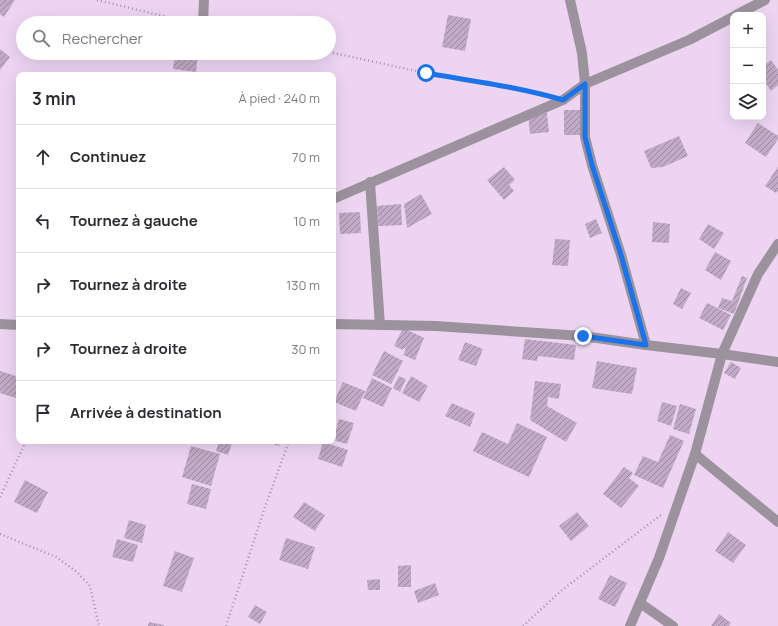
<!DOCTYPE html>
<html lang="fr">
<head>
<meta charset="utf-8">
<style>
	body { margin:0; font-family:Manrope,sans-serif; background:#f2f2f3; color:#2b2b33 }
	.controls { position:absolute; right:12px; top:12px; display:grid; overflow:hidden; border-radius:8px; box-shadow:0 4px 16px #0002 }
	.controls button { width:36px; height:36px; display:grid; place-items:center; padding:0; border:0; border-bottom:1px solid #e1e1e2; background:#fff; color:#2b2b33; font:20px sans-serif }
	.stop { position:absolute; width:12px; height:12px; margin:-9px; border:3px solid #1a73e8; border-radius:50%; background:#fff }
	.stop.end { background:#1a73e8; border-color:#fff; box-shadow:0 1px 4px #0008 }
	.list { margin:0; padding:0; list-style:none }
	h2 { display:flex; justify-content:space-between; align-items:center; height:52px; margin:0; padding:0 16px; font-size:17px }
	h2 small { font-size:13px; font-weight:400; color:#7c7c81 }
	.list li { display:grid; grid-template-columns:26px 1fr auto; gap:12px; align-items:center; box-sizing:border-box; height:64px; padding:0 16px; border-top:1px solid #e1e1e2 }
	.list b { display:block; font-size:15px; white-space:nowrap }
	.list em { font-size:13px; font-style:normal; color:#7c7c81 }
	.icon { flex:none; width:22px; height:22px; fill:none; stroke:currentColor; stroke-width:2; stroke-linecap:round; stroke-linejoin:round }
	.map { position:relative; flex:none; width:778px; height:626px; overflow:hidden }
	.search { position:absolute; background:#fff; box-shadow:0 4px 16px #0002; left:16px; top:16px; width:320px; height:44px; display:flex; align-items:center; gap:10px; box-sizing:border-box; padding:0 14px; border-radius:22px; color:#7c7c81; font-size:15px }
	.panel { position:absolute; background:#fff; box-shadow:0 4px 16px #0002; left:16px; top:72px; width:320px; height:372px; border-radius:8px }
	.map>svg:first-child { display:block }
</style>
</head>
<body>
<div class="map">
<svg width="778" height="626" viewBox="0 0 778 626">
	<defs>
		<pattern id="building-hatch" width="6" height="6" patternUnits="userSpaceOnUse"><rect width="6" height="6" fill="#c0aac5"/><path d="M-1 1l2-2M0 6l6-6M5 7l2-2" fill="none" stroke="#9c8aa0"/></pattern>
	</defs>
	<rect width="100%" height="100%" fill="#edd5f2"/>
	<g fill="url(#building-hatch)">
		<polygon points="0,0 15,0 4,17 0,14"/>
		<polygon points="448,15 471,19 465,51 442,47"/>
		<polygon points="0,49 10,57 0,70"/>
		<polygon points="175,53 198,54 196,72 173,69"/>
		<polygon points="771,60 778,70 778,85 771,91 763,79 763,66"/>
		<polygon points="564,110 581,110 580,135 564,135"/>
		<polygon points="547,113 549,132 530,134 528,115"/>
		<polygon points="758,123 778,136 778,139 766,157 745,143"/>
		<polygon points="679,136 688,156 663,167 651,168 644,151"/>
		<polygon points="504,167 515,180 509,185 514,191 504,200 487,180"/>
		<polygon points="778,167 778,191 776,193 765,186"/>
		<polygon points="421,194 432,214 407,228 404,204"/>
		<polygon points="401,204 402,225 378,226 377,206"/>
		<polygon points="360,212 361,233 340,234 339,213"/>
		<polygon points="596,219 602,233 590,238 585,224"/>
		<polygon points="653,222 670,224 669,243 652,242"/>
		<polygon points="708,224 724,233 714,249 699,239"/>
		<polygon points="555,239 570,240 568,266 552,265"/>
		<polygon points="715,252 731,261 721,280 705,270"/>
		<polygon points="742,276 747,278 734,314 718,308 722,298 732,301"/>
		<polygon points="681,288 691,293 682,309 673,304"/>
		<polygon points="707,303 731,315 723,330 699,318"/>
		<polygon points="403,328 424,338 415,360 403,355 406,349 404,348 403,350 394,346"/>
		<polygon points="525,339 576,345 574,360 538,356 537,361 522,359"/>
		<polygon points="465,342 483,349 476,366 458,360"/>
		<polygon points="384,351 403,361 391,384 372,375"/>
		<polygon points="597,361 637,368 632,394 592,388"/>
		<polygon points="731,362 741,368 735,379 724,373"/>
		<polygon points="0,371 19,377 19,399 0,393"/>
		<polygon points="399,376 406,379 400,392 393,388"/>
		<polygon points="411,376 428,386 419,402 402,393"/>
		<polygon points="372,378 392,388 383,407 363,398"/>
		<polygon points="535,381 561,384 559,399 548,397 547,406 577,423 566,442 530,420"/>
		<polygon points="343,382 365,391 356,411 334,402"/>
		<polygon points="662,402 677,406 671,426 657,421"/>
		<polygon points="452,403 475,413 470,427 445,416"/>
		<polygon points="680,404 696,409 689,434 673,429"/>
		<polygon points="339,419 354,423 347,444 333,440"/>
		<polygon points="517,423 547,437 529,477 473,451 482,432 508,444"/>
		<polygon points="670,435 684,441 663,488 634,475 643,456 658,462"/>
		<polygon points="219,441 226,441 232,443 228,455 216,451"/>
		<polygon points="264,441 280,441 279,446"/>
		<polygon points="323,442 348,450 342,467 318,459"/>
		<polygon points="191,446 220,454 211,486 182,477"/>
		<polygon points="624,467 633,473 629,478 639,486 621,508 603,494"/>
		<polygon points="25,480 48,492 37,513 14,502"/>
		<polygon points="192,484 211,489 206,509 187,504"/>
		<polygon points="304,502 325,515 315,531 293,517"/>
		<polygon points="577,512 589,526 571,541 559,526"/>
		<polygon points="129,520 146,525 142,543 124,538"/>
		<polygon points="728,532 746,545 733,563 715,551"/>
		<polygon points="286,538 315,547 308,569 279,560"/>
		<polygon points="117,539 138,545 133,562 112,557"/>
		<polygon points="175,551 194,558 182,592 163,586"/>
		<polygon points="411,565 411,587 398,587 398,566"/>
		<polygon points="610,575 627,583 615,607 598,599"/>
		<polygon points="380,579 380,590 368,590 367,580"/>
		<polygon points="435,583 439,595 418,603 414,591"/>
		<polygon points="255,605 267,612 260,624 248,617"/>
		<polygon points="719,614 731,623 729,626 711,626"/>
		<polygon points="149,622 164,625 164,626 148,626"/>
	</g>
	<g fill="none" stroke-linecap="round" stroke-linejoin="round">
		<g stroke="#a693a9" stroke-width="2.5" stroke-dasharray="1 3" stroke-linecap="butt">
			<polyline points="97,0 192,23"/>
			<polyline points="329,52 426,73 546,95"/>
			<polyline points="0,497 26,441"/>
			<polyline points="0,534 56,557 77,572 90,586 99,626"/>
			<polyline points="226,626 264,510 289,441"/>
			<polyline points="523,626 562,590 661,515"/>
		</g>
		<g stroke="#9c929e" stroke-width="10">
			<polyline points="570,0 582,53 585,84 585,137 592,165 621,255 646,345"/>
			<polyline points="736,15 765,0"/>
			<polyline points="203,23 204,0"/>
			<polyline points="370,182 380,325"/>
			<polyline points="333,199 563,100 585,84 689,40 733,17"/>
			<polyline points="0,324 19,325"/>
			<polyline points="333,324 436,326 583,336 646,345 722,354 778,362"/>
			<polyline points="695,454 778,522"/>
			<polyline points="640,603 673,626"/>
			<polyline points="630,626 659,558 695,454 722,354 758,274 778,244"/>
		</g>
	</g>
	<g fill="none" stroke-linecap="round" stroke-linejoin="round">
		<path stroke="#1a73e8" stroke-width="5" d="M426,73C472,81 519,87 563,100L585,84V137L592,165L621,255L646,345L583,336"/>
	</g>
</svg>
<div class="controls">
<button>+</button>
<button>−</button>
<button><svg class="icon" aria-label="layers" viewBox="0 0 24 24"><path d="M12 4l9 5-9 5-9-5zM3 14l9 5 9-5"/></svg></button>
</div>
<div class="stop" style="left:426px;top:73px"></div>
<div class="stop end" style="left:583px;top:336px"></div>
<div class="search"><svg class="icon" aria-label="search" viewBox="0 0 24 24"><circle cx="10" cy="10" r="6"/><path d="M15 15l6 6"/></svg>Rechercher</div>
<section class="panel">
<h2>3 min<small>À pied · 240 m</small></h2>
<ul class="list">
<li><svg class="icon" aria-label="ahead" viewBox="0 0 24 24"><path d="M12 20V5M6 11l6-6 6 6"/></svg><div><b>Continuez</b></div><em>70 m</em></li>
<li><svg class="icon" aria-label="left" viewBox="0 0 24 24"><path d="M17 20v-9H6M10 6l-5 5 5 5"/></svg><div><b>Tournez à gauche</b></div><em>10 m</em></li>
<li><svg class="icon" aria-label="right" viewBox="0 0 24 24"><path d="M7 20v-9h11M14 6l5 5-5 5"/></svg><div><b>Tournez à droite</b></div><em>130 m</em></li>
<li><svg class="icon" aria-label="right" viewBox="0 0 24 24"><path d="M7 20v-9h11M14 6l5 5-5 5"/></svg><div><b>Tournez à droite</b></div><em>30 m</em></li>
<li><svg class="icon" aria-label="arrive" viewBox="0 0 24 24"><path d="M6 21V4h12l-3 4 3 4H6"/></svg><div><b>Arrivée à destination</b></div></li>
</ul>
</section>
</div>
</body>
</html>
